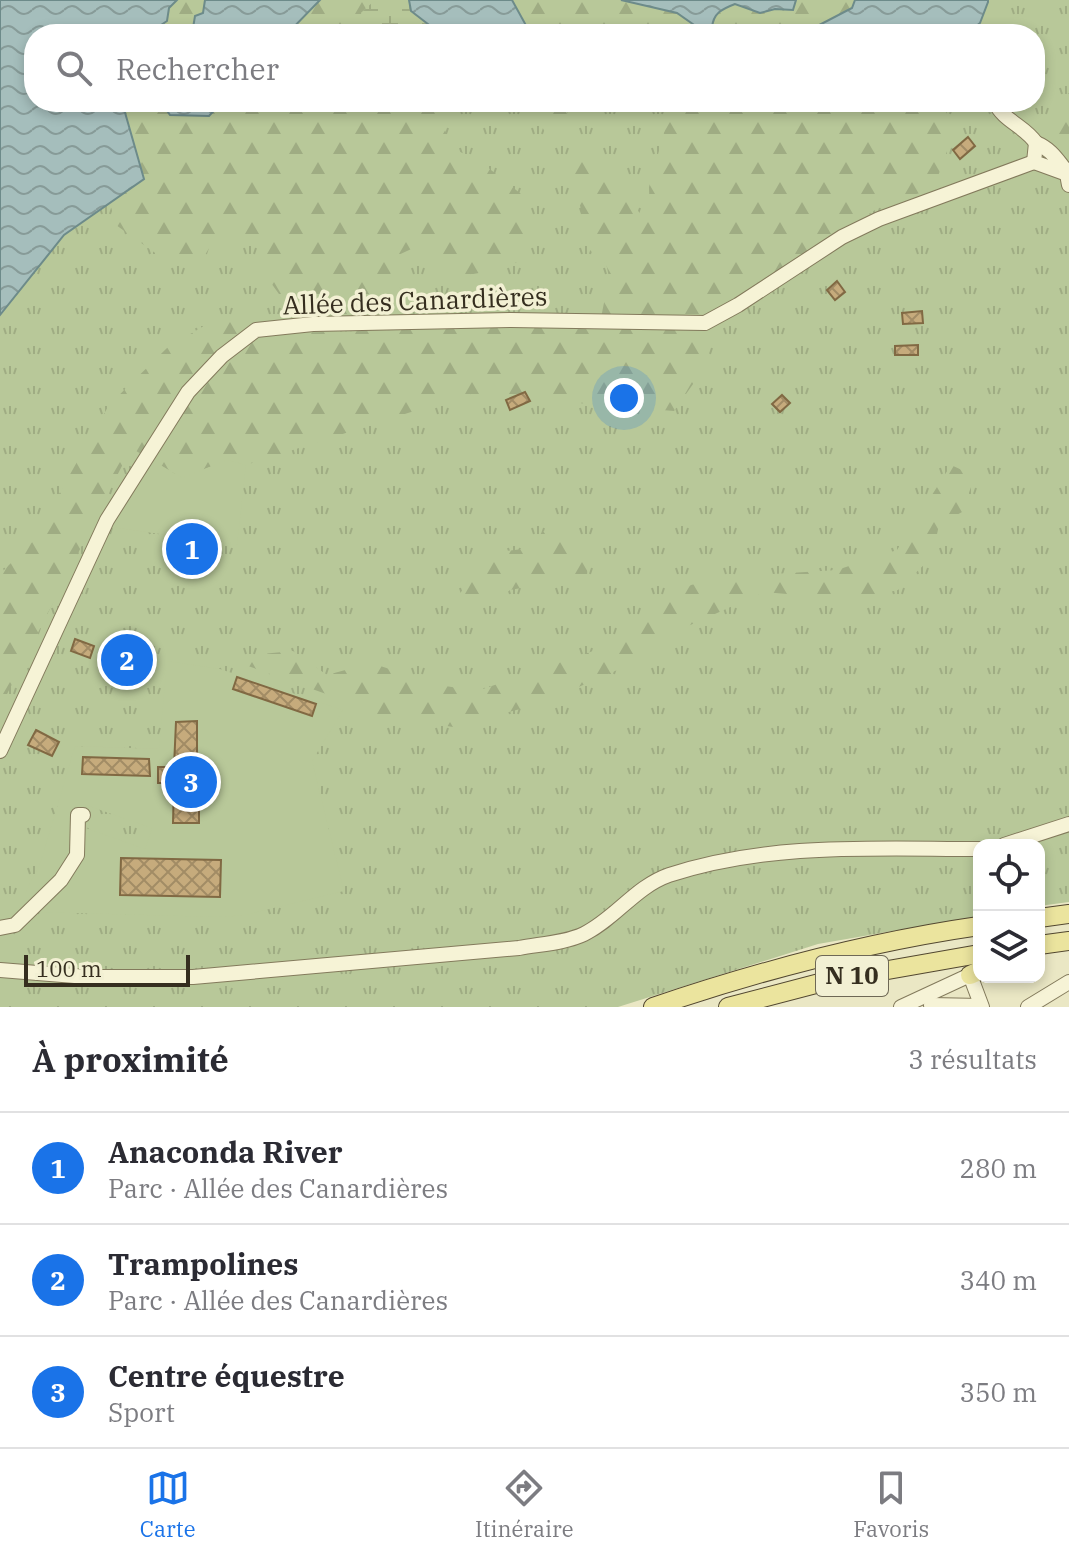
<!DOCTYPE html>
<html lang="fr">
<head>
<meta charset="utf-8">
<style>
	body { margin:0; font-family:"IBM Plex Serif",serif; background:#f2f2f3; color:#2b2b33 }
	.controls { position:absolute; right:24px; bottom:24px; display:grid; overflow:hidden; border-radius:16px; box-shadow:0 4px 12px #0003 }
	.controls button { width:72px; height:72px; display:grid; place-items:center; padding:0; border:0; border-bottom:2px solid #e1e1e2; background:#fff; color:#2b2b33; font:40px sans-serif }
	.scale { position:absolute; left:24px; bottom:20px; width:166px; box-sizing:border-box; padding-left:8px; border:4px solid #352e1f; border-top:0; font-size:22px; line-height:28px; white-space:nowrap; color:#352e1f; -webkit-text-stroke:6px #f2f0d3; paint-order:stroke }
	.you { position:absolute; left:624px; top:398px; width:28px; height:28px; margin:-20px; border:6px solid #fff; border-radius:50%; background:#1a73e8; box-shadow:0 0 0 12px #1a73e833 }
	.badge { display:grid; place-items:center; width:52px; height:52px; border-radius:50%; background:#1a73e8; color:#fff; font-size:26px; font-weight:700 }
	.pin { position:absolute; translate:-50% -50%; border:4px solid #fff; box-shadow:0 2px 8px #0006 }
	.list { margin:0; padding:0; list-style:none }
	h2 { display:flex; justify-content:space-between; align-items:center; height:104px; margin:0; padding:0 32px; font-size:34px }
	h2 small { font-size:26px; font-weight:400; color:#7c7c81 }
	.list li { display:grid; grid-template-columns:52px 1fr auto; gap:24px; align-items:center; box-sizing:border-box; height:112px; padding:0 32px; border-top:2px solid #e1e1e2 }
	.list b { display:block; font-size:30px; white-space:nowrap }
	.list p { margin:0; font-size:26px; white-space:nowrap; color:#7c7c81 }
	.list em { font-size:26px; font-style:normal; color:#7c7c81 }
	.icon { flex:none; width:44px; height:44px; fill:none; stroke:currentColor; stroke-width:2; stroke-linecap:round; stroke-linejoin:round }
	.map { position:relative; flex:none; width:1069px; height:1007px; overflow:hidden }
	.search { position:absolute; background:#fff; box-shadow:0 4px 12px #0003; left:24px; right:24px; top:24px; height:88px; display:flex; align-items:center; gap:20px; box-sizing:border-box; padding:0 28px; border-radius:32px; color:#7c7c81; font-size:30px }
	.sheet { height:440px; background:#fff }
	nav { display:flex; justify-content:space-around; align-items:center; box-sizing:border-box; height:112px; border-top:2px solid #e1e1e2; background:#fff; font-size:22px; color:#7c7c81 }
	nav a { display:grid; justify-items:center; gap:4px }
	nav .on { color:#1a73e8 }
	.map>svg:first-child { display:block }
</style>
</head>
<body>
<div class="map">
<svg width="1069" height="1007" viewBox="0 0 1069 1007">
	<defs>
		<pattern id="grass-tufts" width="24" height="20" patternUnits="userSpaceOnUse" patternTransform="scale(2)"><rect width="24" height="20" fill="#b8c899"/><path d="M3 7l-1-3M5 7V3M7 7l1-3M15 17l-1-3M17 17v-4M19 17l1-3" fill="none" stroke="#9fac83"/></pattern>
		<pattern id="forest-firs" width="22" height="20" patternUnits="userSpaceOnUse" patternTransform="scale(2)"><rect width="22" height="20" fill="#b8c899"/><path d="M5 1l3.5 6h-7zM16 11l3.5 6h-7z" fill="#9fac83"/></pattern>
		<pattern id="wetland-marsh" width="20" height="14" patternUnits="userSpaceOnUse" patternTransform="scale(2)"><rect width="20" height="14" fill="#b8c899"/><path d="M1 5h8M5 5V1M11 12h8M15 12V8" fill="none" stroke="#9fac83"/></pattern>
		<pattern id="water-waves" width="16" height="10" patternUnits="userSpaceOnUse" patternTransform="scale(2)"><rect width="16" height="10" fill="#a5bebc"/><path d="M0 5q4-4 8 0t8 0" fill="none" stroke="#879b98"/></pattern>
		<pattern id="building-cross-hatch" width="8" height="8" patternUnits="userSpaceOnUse" patternTransform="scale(2)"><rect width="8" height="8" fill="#c6ab7c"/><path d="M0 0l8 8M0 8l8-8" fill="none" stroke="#a28c65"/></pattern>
	</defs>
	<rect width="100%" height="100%" fill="#eae7c4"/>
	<path fill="url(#grass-tufts)" fill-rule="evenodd" d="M0,0H1069V902L1039,906V845H979V916L818,944L618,1007H0ZM34,34H1035V102H34Z"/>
	<g fill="url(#forest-firs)">
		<polygon points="177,0 205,0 203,13 195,16 192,34 155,34 155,29"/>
		<polygon points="320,0 375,0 361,13 375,34 287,34"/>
		<polygon points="520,0 621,0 677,13 665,34 627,29 614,34 539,34"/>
		<path d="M796,0L856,2C848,14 816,31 802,34C779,38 742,34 718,34L712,28C713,13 722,9 735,4L760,13L775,9L785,11Z"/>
		<polygon points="1069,93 1069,154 1052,137 1064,97"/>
		<polygon points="122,102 161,102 170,115 209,116 222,102 434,102 452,148 481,162 521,194 539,229 527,258 502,269 456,277 420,245 394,257 390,277 404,292 388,316 297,319 266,276 259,244 244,235 217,235 199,265 172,265 116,225 110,203 144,179"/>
		<polygon points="528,102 565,102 571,129 545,132"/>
		<path d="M679,102H912L917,105L944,108L955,129L933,190L891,200L709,314L681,319L601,318L609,277L606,263C574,246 587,221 577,194C573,183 562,172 555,162L577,149L628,196L643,218L650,220L649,187L670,111Z"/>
		<polygon points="222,315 258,334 529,326 706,330 710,360 674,411 467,394 246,465 227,460 182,478 131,448 0,708 0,574 32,542 109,405 167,348"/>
		<polygon points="951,465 975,476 962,512 939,525 932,557 898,590 855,600 764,592 668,635 631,664 542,703 453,727 393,717 365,723 343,700 248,666 240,656 293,651 327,675 371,663 439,685 477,691 596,650 691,585 726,577 837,570 897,550"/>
		<polygon points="544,531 589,542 587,576 510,590 495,602 452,605 488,553 523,549"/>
	</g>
	<polygon fill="url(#wetland-marsh)" points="375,0 409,0 411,11 437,31 461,34 375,34 361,13"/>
	<g fill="#b8c899" fill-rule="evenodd">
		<polygon points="152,460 182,478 227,460 246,465 237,545 111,527"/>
		<path d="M167,661L220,669L343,710L312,761L344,891L245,915L222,917L34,912L25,894L41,861L75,746L159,749ZM83,804L152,828L145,849L83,827Z"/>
	</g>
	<g fill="url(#water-waves)" stroke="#6d8b8a" stroke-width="2">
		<polygon points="0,0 177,0 169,8 167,21 155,29 155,34 34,34 34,102 122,102 144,179 64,235 0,315"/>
		<polygon points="205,0 320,0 287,34 192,34 195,16 203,13"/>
		<polygon points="409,0 512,0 528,29 526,34 461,34 437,31 411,11"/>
		<path d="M621,0H796L793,10L775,9L760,13L735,4C722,9 713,13 712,28L718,34H707L677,13Z"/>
		<polygon points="855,0 988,0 988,2 980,23 966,34 802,34 852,8"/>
		<polygon points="161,102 222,102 209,116 170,115"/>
	</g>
	<g fill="url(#building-cross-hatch)" stroke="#816943" stroke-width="2">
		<polygon points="968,137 975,146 960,159 953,150"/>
		<polygon points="837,281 845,292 835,300 827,290"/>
		<polygon points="922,311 923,323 903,324 902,313"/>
		<polygon points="918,345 918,355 895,355 895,346"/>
		<polygon points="525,392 530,401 510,410 506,400"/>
		<polygon points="782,395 790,403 780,412 772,404"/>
		<polygon points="75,639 94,646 90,658 71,651"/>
		<polygon points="237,677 316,704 312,716 233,689"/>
		<polygon points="197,721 197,762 184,763 184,783 158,783 158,767 174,767 176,722"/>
		<polygon points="36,730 59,742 52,756 28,745"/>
		<polygon points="83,757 149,759 150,776 82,774"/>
		<polygon points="184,763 193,763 193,785 199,786 199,823 173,823 174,783 184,783"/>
		<polygon points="121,858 221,860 220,897 120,895"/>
	</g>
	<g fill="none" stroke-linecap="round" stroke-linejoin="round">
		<defs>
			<g id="minor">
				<path d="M995,102C1003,121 1025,126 1036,143"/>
				<polyline points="1036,143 1034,162 1067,174 1069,185"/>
				<path d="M1036,143C1053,150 1058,162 1069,174"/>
				<polyline points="0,751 107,520 188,392 222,356 256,330 313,324 511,320 705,323 738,305 842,237 879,219 1034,162"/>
				<polyline points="1004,845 1069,824"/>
				<polyline points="0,928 15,925 61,880 77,855 78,815 83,815"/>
				<path d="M0,970L87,977H193L519,948C540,944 565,943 584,934C616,918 635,887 669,875C769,842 876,849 979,849"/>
				<polyline points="931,1005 981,1006"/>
				<polyline points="901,1007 970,975 982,1007"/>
				<polyline points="1028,1007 1069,982"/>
			</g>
			<g id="major">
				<polyline points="1039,918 1069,914"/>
				<polyline points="1039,945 1069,941"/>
				<polyline points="970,975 979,971"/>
				<path d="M653,1007C759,971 868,942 979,926"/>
				<polyline points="728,1007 831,980 979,954"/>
			</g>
		</defs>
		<use href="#minor" stroke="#837a5c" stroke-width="16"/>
		<use href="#major" stroke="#524730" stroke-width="20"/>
		<use href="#minor" stroke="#f6f3d6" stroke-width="14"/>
		<use href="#major" stroke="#ebe49e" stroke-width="18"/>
	</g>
	<g text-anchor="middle" stroke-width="7" stroke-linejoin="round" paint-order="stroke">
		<rect fill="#f2f0d3" stroke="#6e6855" stroke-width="2" x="816" y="956" width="72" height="40" rx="6"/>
		<g font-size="24" font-weight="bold" fill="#352e1f">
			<text x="852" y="984">N 10</text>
		</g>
		<g font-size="26" fill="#352e1f" stroke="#f2f0d3">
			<text transform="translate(415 301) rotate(-2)" y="9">Allée des Canardières</text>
		</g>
	</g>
</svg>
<div class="controls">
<button><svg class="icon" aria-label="locate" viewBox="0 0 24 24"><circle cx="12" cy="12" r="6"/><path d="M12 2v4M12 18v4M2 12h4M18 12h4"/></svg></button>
<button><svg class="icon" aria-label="layers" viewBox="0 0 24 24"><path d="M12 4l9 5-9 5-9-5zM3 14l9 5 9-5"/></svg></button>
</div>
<div class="scale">100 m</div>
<div class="you"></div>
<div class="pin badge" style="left:192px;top:549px">1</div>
<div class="pin badge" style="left:127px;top:660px">2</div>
<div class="pin badge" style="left:191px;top:782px">3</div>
<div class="search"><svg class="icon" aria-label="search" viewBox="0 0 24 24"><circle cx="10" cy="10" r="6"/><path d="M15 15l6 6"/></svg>Rechercher</div>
</div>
<section class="sheet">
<h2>À proximité<small>3 résultats</small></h2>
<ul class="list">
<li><span class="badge">1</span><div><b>Anaconda River</b><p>Parc · Allée des Canardières</p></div><em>280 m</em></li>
<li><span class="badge">2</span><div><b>Trampolines</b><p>Parc · Allée des Canardières</p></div><em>340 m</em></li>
<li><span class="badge">3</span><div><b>Centre équestre</b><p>Sport</p></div><em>350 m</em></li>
</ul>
</section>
<nav>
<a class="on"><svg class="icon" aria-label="map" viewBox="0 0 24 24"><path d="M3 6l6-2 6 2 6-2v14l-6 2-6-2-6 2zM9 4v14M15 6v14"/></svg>Carte</a>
<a><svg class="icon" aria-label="directions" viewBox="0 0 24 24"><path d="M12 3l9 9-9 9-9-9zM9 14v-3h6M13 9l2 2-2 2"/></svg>Itinéraire</a>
<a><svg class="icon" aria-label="saved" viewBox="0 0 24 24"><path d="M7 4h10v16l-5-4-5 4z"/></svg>Favoris</a>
</nav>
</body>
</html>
